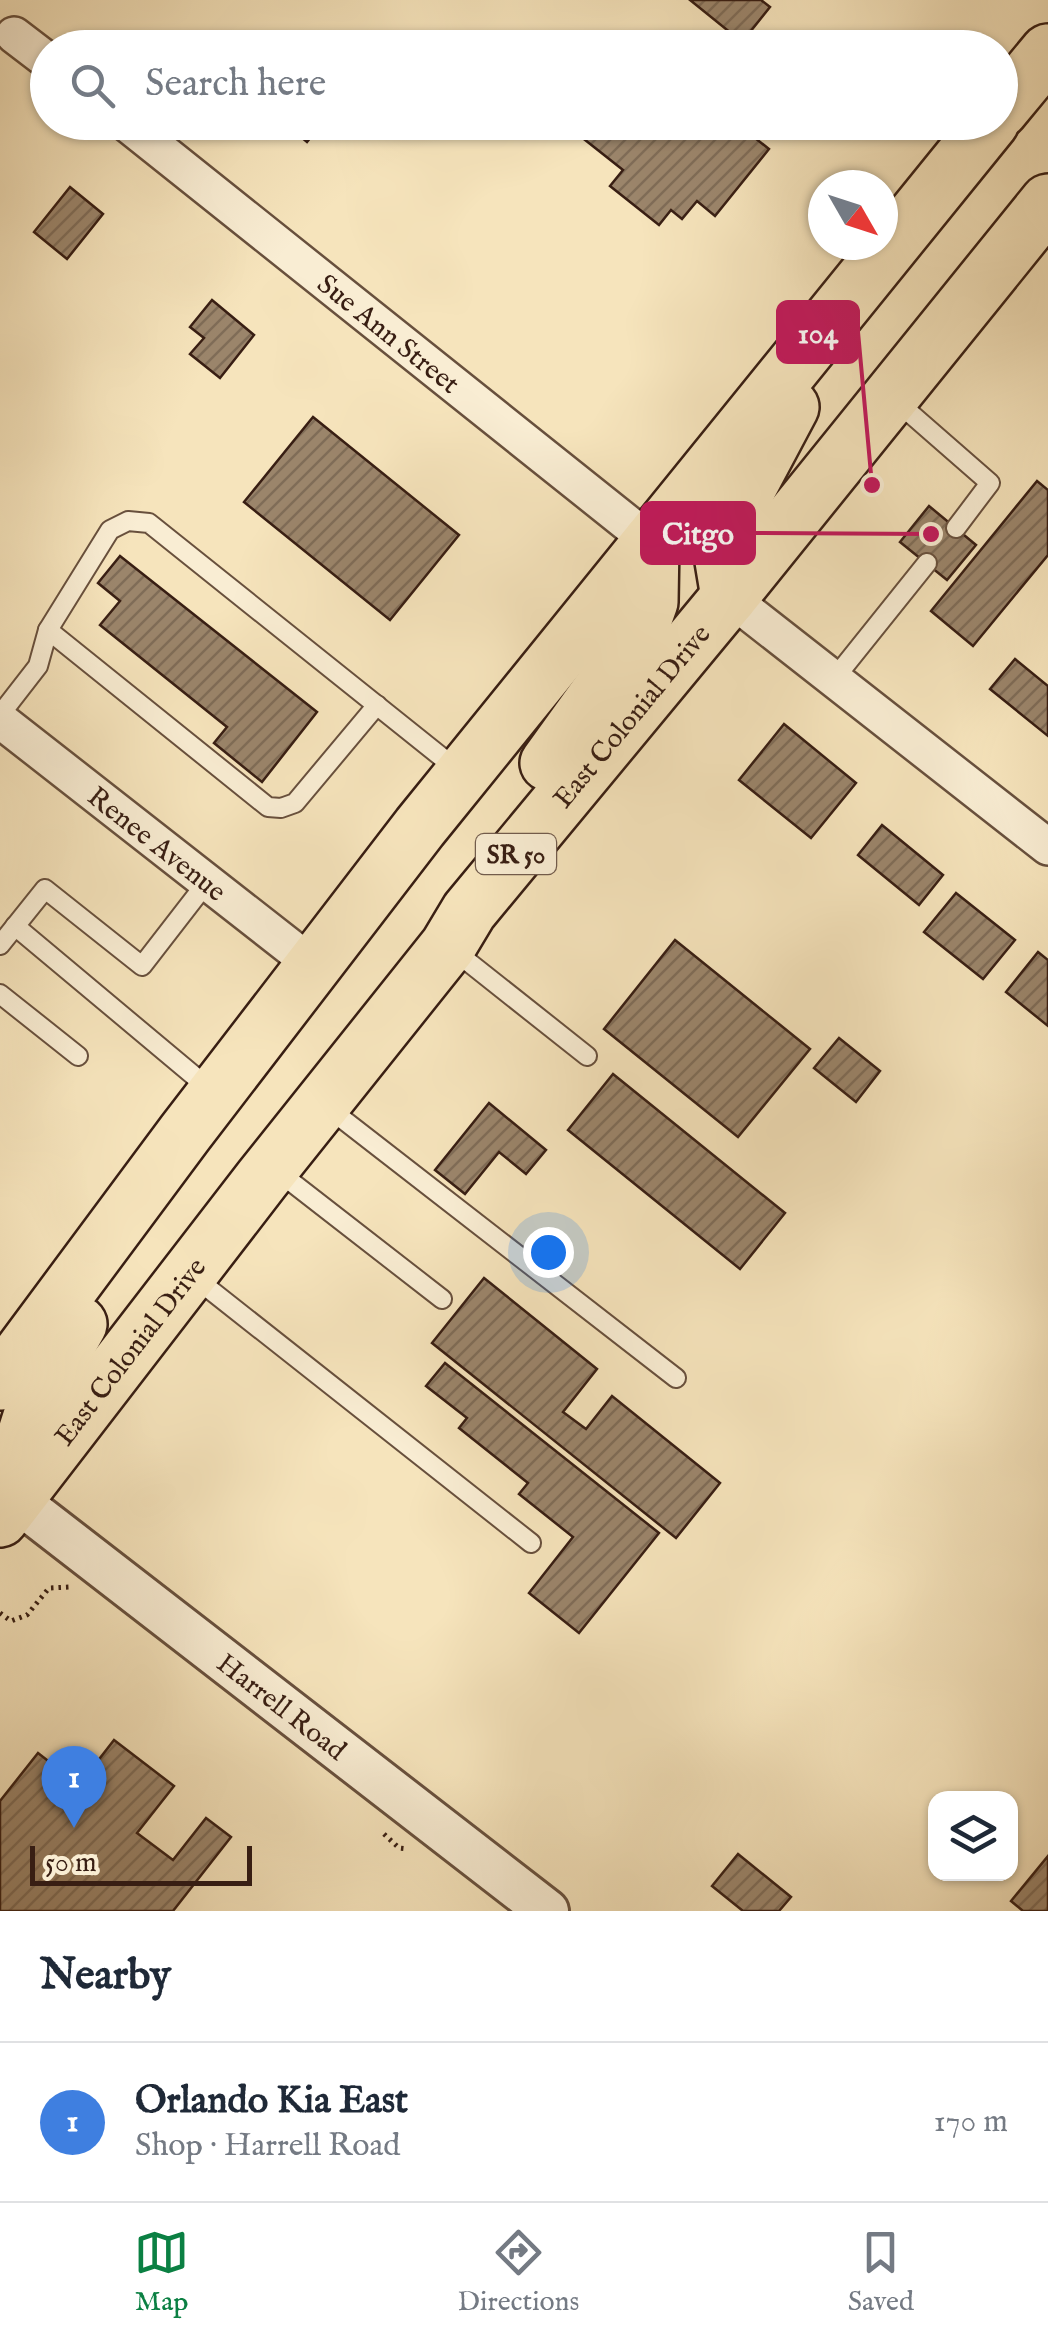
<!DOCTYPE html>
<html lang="en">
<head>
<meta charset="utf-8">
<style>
	body { margin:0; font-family:"IM FELL English",serif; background:#f6f6f7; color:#1f2937 }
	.controls { position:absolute; right:30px; bottom:30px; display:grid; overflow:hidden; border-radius:20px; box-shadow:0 2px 8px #0004 }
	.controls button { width:90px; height:90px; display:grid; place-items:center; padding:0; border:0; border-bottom:2px solid #e0e1e3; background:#fff; color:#1f2937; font:50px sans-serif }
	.compass { position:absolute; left:808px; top:170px; width:90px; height:90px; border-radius:50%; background:#fff; box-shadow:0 2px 8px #0004; rotate:129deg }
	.scale { position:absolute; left:30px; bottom:25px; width:222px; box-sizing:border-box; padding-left:10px; border:5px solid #381e13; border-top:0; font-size:28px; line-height:35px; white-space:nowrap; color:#381e13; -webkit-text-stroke:8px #f9edd3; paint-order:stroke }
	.you { position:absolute; left:548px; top:1252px; width:35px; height:35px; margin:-25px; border:8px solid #fff; border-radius:50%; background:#1a73e8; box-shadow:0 0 0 15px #1a73e833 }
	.badge { display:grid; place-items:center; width:65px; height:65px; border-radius:50%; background:#0b8043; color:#fff; font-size:32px; font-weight:700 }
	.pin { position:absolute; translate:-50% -82px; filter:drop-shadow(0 2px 5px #0008) }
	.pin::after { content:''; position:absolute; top:52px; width:35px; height:30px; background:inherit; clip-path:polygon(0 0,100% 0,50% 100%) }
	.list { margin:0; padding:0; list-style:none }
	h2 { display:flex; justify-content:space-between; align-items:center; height:130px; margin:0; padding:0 40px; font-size:42px }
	h2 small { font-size:32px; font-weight:400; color:#747a83 }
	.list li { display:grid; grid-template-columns:65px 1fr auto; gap:30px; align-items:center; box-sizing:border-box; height:160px; padding:0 40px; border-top:2px solid #e0e1e3 }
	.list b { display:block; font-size:38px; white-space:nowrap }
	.list p { margin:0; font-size:32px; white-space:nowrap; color:#747a83 }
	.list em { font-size:32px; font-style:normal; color:#747a83 }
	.icon { flex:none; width:55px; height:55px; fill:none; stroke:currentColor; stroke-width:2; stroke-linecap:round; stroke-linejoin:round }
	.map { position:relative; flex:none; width:1048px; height:1911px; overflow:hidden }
	.search { position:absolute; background:#fff; box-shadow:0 2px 8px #0004; left:30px; right:30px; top:30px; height:110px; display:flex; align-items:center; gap:25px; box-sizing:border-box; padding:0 35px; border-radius:55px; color:#747a83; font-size:38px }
	.sheet { height:290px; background:#fff }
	nav { display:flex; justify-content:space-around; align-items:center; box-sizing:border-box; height:140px; border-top:2px solid #e0e1e3; background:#fff; font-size:28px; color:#747a83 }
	nav a { display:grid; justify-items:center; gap:5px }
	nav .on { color:#0b8043 }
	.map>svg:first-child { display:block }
</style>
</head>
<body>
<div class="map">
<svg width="1048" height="1911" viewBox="0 0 1048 1911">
	<defs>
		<pattern id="building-hatch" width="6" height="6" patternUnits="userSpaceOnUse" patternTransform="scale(2.5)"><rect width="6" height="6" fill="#9b856b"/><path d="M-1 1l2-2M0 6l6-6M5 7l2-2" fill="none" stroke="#7f6c57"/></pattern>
	</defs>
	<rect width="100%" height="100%" fill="#f6e4bc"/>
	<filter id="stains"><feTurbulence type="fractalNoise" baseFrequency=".002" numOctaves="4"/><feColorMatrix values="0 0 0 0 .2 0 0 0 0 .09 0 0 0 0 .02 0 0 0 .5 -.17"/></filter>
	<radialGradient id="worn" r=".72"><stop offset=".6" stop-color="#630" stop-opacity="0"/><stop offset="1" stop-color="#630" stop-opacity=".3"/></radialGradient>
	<g fill="url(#building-hatch)" stroke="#381e13" stroke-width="2.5">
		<polygon points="690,0 761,0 770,7 742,42"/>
		<polygon points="283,122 323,122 307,142"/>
		<polygon points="575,122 735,122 769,149 715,216 697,201 682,219 671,210 659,225 610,186 623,170 570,128"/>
		<polygon points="70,187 103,214 67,259 34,232"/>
		<polygon points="212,300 254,335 220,378 190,354 204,338 190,327"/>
		<polygon points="313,417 459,535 390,620 244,502"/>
		<polygon points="1037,481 1048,490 1048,555 973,646 931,611"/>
		<polygon points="929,506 976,545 947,580 900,542"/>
		<polygon points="120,556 317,712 262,782 214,743 227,727 100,625 120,601 98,583"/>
		<polygon points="1015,659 1048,686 1048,736 990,689"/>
		<polygon points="784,724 856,783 811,838 739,780"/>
		<polygon points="882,825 943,875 919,905 858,855"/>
		<polygon points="956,893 1015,940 983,979 924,932"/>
		<polygon points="675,940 810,1049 738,1137 604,1029"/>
		<polygon points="1038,952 1048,960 1048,1026 1006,992"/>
		<polygon points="839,1038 880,1071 856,1102 814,1068"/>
		<polygon points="613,1074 785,1213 740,1269 568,1130"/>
		<polygon points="489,1103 546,1150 526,1174 499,1152 465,1194 435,1170"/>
		<polygon points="484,1278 597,1369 563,1412 586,1429 612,1396 720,1483 676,1538 432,1343"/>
		<polygon points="445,1363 659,1533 579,1633 529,1593 573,1537 519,1494 528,1483 459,1428 467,1418 426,1386"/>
		<polygon points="114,1740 174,1786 137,1833 173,1860 206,1818 231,1837 173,1911 0,1911 0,1801 38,1753 79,1785"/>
		<polygon points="738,1854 791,1897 779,1911 743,1911 712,1886"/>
		<polygon points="1048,1856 1048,1911 1023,1911 1011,1901"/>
	</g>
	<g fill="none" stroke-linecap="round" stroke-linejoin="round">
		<defs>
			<g id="service">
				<polyline points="895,400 990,483 956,528"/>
				<polyline points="48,630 268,807 281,808 295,803 377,705"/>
				<polyline points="834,679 927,563"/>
				<polyline points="0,715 38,666 48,630 110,530 128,521 149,523 459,771"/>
				<polyline points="15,926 211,1090"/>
				<polyline points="0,945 45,889 142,966 207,882"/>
				<polyline points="452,949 587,1056"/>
				<polyline points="0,994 78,1056"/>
				<polyline points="327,1107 676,1378"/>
				<polyline points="276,1170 442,1299"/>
				<polyline points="194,1277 531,1543"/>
			</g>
			<g id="minor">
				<polyline points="14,35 48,61"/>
				<path id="s1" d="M125,122L651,542"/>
				<polyline points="729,597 1048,847"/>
				<path id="s2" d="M0,720L313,965"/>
			</g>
			<g id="tertiary">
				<path id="s3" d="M15,1499L547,1911"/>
			</g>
			<g id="trunk">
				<polyline points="1000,110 1048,52"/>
				<polyline points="729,597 721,549 749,486 791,407"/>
				<polyline points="548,763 636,641 650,602 651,542"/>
				<polyline points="0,1382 185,1133 420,827 991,122"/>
				<polyline points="16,1489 23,1442 36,1401 79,1324"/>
				<path id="s4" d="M0,1519L262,1179L448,946L469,911L729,597L1048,202"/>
			</g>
		</defs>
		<use href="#service" stroke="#68503d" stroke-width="22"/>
		<use href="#minor" stroke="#68503d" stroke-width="40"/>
		<use href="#tertiary" stroke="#68503d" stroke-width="48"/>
		<use href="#trunk" stroke="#381e13" stroke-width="60"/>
		<g stroke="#381e13" stroke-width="5" stroke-dasharray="2.5 5" stroke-linecap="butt">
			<polyline points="0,1613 11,1621 27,1615 49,1588 69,1587"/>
			<polyline points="384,1834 399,1848 408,1849"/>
		</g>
		<use href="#service" stroke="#f9edd3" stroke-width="18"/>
		<use href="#minor" stroke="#f9edd3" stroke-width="35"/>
		<use href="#tertiary" stroke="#f9edd3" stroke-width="42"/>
		<use href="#trunk" stroke="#f6e4bc" stroke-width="55"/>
	</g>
	<g text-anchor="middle" stroke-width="9" stroke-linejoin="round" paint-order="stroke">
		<rect fill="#f9edd3" stroke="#725c4d" stroke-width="2.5" x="476" y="834" width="80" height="40" rx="8"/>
		<g font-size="25" font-weight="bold" fill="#381e13">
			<text x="516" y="863">SR 50</text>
		</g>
		<g font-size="28" fill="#381e13" stroke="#f9edd3">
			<text dy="10" stroke="none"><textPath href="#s1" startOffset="338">Sue Ann Street</textPath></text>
			<text dy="10" stroke="none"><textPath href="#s4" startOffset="1022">East Colonial Drive</textPath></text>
			<text dy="10" stroke="none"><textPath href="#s2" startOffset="200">Renee Avenue</textPath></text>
			<text dy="10" stroke="none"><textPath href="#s4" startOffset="212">East Colonial Drive</textPath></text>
			<text dy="10" stroke="none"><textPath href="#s3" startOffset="338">Harrell Road</textPath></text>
		</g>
	</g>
	<path fill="none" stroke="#c2185b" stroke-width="4" d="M872 485L858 332M931 534L754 533"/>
	<g fill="#c2185b" stroke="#f9edd3" stroke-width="4">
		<circle cx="872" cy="485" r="10"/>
		<circle cx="931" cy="534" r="10"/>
	</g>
	<g fill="#c2185b" stroke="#c2185b" stroke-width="4">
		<rect x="778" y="302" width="80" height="60" rx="10"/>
		<rect x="642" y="503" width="112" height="60" rx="10"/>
	</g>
	<g font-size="30" text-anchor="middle" font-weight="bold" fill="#fff">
		<text x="818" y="343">104</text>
		<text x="698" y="544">Citgo</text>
	</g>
	<rect width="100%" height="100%" filter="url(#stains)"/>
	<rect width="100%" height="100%" fill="url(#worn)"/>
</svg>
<div class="controls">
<button><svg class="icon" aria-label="layers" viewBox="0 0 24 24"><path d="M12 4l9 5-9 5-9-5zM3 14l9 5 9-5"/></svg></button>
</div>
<svg class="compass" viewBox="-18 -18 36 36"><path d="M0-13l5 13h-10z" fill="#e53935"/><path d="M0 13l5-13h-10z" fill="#747a83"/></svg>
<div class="scale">50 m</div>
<div class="you"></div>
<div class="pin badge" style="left:74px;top:1828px;background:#3f7fe0">1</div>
<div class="search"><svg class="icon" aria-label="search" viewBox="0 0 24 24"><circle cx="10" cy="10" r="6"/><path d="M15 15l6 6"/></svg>Search here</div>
</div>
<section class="sheet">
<h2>Nearby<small></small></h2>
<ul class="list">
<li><span class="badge" style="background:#3f7fe0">1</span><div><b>Orlando Kia East</b><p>Shop · Harrell Road</p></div><em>170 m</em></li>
</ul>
</section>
<nav>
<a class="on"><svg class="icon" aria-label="map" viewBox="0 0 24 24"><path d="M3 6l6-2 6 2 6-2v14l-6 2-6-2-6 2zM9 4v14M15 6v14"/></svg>Map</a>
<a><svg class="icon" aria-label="directions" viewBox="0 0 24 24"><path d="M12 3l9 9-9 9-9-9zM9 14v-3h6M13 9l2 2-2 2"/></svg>Directions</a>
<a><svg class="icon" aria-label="saved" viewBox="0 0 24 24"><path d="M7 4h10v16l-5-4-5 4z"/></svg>Saved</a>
</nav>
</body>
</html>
